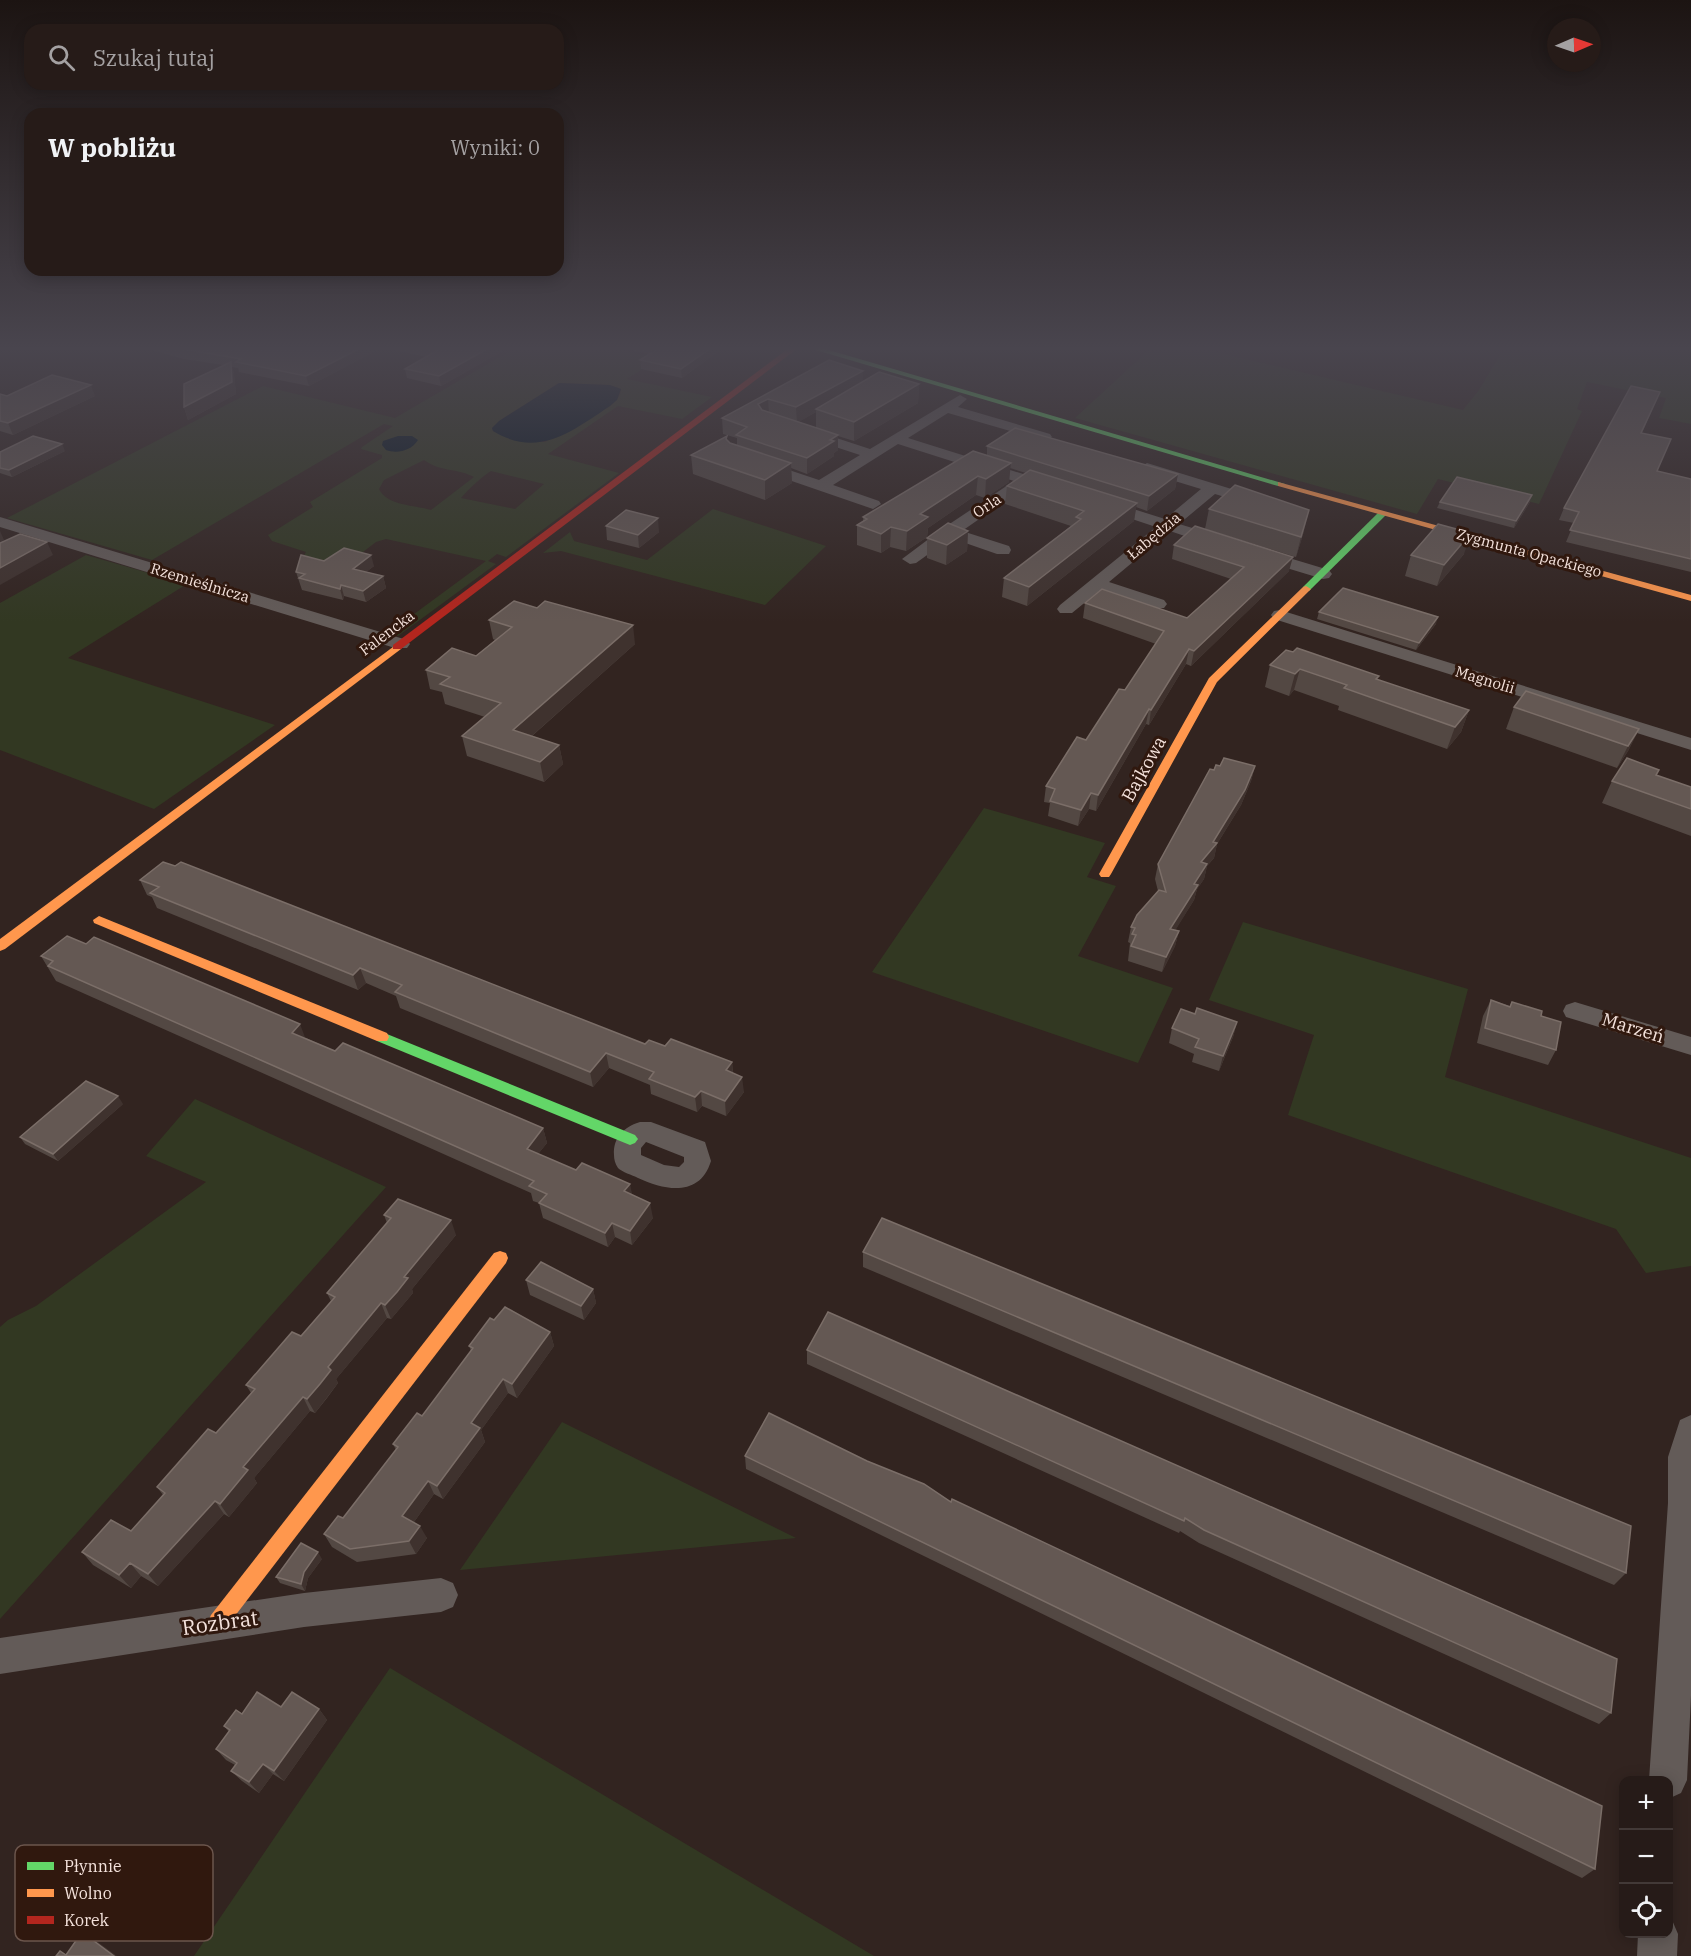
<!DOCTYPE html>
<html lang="pl">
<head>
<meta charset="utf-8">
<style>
	body { margin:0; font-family:"IBM Plex Serif",serif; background:#2e2421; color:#f1f3f6 }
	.controls { position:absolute; right:18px; bottom:18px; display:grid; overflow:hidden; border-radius:12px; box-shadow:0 3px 15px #0003 }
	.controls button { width:54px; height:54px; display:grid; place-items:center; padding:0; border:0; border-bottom:2px solid #423937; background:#261b18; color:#f1f3f6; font:30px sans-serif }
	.compass { position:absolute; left:1547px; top:18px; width:54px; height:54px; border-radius:50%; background:#261b18; box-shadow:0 3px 15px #0003; rotate:88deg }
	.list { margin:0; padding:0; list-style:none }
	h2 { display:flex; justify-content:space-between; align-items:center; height:78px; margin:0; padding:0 24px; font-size:26px }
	h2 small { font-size:20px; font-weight:400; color:#a4a1a2 }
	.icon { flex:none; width:33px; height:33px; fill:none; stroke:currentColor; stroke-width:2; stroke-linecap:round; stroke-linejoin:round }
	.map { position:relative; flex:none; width:1691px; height:1956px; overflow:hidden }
	.search { position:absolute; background:#261b18; box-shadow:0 3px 15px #0003; left:24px; top:24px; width:540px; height:66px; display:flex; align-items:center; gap:15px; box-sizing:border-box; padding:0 21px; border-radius:18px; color:#a4a1a2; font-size:22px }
	.panel { position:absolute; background:#261b18; box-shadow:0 3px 15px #0003; left:24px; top:108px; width:540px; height:168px; border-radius:18px }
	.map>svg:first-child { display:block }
</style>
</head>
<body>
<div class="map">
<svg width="1691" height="1956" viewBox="0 0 1691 1956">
	<rect width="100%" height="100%" fill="#322420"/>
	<g fill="#323822" fill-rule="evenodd">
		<path d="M515,348H627L624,351L659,358L627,379L712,397L682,419L618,406L548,454L619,473L506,557L497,554L488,561L496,564L398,636L385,633L391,631L486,561L386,539L376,542L354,559L298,572V565L306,552L272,541L268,535L313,507L310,502L382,458V455L361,449L362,447L393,426L384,424L152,560L7,518L263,386L395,418ZM559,383L609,385L621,389L620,395L610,406L545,442L517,440L493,431L492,428L499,421ZM424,460C440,472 457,468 474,477L431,510C415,505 387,506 379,489L384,480ZM491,471L544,484L515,509L461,498C471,487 479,479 491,471Z"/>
		<polygon points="1151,348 1198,348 1463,410 1479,390 1504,348 1691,348 1691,424 1659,418 1666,398 1587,382 1577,409 1582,411 1539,504 1438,479 1417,514 1075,418"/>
		<polygon points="713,509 826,546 765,605 561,551 543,553 570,532 574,541 647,560"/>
		<polygon points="86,555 187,584 68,658 275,725 154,809 0,750 0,603"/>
		<polygon points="984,808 1105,843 1087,877 1116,886 1078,956 1173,988 1138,1063 872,972"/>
		<polygon points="1243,922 1468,989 1445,1077 1691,1158 1691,1266 1646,1273 1616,1229 1288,1115 1314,1035 1209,1000"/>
		<polygon points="195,1099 386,1187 0,1619 0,1327 8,1320 36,1306 206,1182 146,1156"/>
		<polygon points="562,1422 796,1538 460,1570"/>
		<polygon points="390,1668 874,1956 194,1956"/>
	</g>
	<g fill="#041523">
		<path d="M559,383L610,385L621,389L617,400L610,406C572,431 539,459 493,431L492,428L499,421Z"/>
		<path d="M398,436H412L418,440C411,451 397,454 386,450L382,445L383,441Z"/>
	</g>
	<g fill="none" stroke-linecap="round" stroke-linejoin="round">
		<g fill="#635b58" fill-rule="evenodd">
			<polygon points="960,395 967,399 958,407 1050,434 1052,437 1045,441 948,413 908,438 1055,484 1057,487 1055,490 1049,492 1028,485 962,531 1009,546 1011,550 1009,554 997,554 951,538 916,563 910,564 902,559 942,529 1014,481 898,444 833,485 879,501 881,504 873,509 757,469 754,466 762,461 819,480 860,455 802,436 800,433 802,430 812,430 870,449"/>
			<polygon points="1147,463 1264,499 1266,502 1258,507 1215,494 1179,524 1226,538 1228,542 1226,546 1214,546 1170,531 1109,582 1164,600 1167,604 1164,608 1152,608 1099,591 1072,613 1060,613 1057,609 1060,605 1156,527 1099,508 1097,505 1099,502 1111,502 1165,519 1201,489 1142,471 1139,468"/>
			<polygon points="0,517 407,640 410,644 407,648 395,648 0,527"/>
			<polygon points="1259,549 1329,570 1332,574 1329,578 1323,579 1253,558 1251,554 1253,550"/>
			<polygon points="1280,610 1691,738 1691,750 1274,619 1271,615 1274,611"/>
			<polygon points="1575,1002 1691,1037 1691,1055 1566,1017 1563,1011 1566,1005"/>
			<path d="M640,1122H651L705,1142L711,1161C700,1197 666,1191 638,1178C632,1175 622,1172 618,1168C615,1164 614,1159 614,1155C613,1137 624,1127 640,1122ZM646,1142L684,1157V1162L679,1167L664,1165L641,1155V1148Z"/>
			<polygon points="1691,1415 1691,1696 1687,1780 1681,1793 1668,1799 1668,1780 1649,1780 1668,1503 1668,1457 1680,1420"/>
			<polygon points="441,1578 453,1583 458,1595 453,1607 441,1612 304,1627 0,1674 0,1638 304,1593"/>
			<polygon points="1668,1918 1672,1920 1678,1934 1677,1956 1637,1956 1638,1934 1668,1934"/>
		</g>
		<g fill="#63d668" fill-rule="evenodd">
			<polygon points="809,348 822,348 1285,484 1278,486"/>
			<polygon points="1380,511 1388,513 1309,591 1303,591 1303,587"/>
			<polygon points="382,1032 635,1135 638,1139 635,1143 630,1145 625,1143 377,1041 375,1037 377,1033"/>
		</g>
		<g fill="#ff974d" fill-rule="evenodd">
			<polygon points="1278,482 1691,595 1691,601 1278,486"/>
			<polygon points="1306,586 1311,589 1309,591 1217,682 1111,874 1109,877 1101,877 1099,874 1209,678 1303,587"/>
			<polygon points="397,644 402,647 401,649 5,949 0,951 0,939"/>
			<polygon points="99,916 387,1033 389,1037 387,1041 377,1041 94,923 93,920"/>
			<polygon points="500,1251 506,1253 508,1258 506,1263 225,1629 218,1632 211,1629 208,1622 211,1615 494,1253"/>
		</g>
		<polygon fill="#b3261e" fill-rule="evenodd" points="789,348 798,348 401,649 393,649 393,645"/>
	</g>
	<g fill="#534843" fill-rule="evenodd">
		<polygon points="144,348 381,348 309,386 239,372 238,368 232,367 234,374 236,394 188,420 184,407 223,365 184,359"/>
		<polygon points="386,348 508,348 441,386 407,378 405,369 426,357"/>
		<polygon points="630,348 723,348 682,378 641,369 640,360 649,354 630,350"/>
		<path d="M829,360L863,371V382L919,384L918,403L854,441L838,436V450L834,453V456L807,474L791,468L792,483L765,500L693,474L691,455L727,440L730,443L737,445V438L723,434L722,418ZM816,412V428L798,422Z"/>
		<polygon points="1660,392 1642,433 1671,439 1657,471 1691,479 1691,572 1566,542 1574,523 1559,520 1564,508"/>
		<polygon points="0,394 7,396 95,396 13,435 0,431"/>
		<polygon points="987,446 1178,474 1175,489 1147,511 1136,507 1134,521 1027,606 1002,597 1004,578 1071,526 1005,504 1007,486 1026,473 1010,468 1009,482 985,498 976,495 928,528 927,537 906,551 890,547 881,553 857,545 857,525 863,522 863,517 987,455"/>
		<polygon points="65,451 12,477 0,473 0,452"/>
		<polygon points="1440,502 1530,502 1514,528 1437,508"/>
		<polygon points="1209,509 1304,531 1296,557 1205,529"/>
		<polygon points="606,526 659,532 639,548 607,540"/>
		<polygon points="968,531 967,551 946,565 927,558 927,538"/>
		<polygon points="1174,545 1289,571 1191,666 1186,664 1149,725 1146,724 1096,811 1089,809 1078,826 1048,816 1050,803 1044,802 1046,786 1086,740 1125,690 1156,644 1083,618 1085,603 1187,618 1231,579 1172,559"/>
		<polygon points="1464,554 1437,586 1405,576 1411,555"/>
		<polygon points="324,561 374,566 366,572 383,576 386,588 366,602 344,596 343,600 302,590 296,572"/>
		<polygon points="1319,612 1436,624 1416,650 1317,619"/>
		<polygon points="489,620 635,644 532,736 559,745 563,764 544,782 467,756 462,736 485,717 445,704 442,692 430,689 426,670 476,656 495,640 493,639"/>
		<polygon points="1286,650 1469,710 1461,732 1447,749 1338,710 1339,706 1294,690 1289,696 1265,687 1270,665"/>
		<polygon points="1514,707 1639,729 1628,751 1617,768 1506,729"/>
		<polygon points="1220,766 1255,766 1251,781 1241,805 1217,844 1214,858 1207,866 1204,879 1197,889 1194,900 1175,930 1179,931 1175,946 1162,972 1128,961 1130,943 1128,942 1131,927 1158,891 1155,879 1158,864 1214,770"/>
		<polygon points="1659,770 1656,775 1691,787 1691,836 1602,803 1612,781"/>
		<polygon points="140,880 645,1044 665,1046 732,1062 733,1073 744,1092 726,1116 702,1106 697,1112 651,1094 650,1085 609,1068 593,1087 400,1008 396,996 366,983 358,990 157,908 152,897 147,895"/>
		<polygon points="41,956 306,1038 335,1051 543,1128 547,1143 538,1154 632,1195 653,1218 632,1245 615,1237 608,1247 543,1218 539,1203 533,1201 531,1193 56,981"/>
		<polygon points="1491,1000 1510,1006 1512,1002 1541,1016 1556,1050 1548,1065 1477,1043 1483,1016"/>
		<polygon points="1195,1014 1237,1022 1233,1037 1219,1071 1192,1062 1194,1054 1169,1043 1172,1028"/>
		<polygon points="123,1104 58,1161 25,1144 20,1137"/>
		<polygon points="384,1215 456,1235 412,1289 413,1293 391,1319 387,1318 336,1379 338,1383 327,1398 315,1413 310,1411 254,1478 257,1483 229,1517 224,1514 158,1586 141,1576 131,1588 93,1565 82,1552 131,1531 163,1495 157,1487 216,1433 251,1393 246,1385 301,1336 331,1301 327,1293 387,1223"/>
		<polygon points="863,1252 1626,1573 1614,1585 863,1267"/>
		<polygon points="526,1280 593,1289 596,1303 584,1320 530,1295"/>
		<polygon points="828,1312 1611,1713 1599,1724 1199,1543 1180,1531 1179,1533 807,1364 807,1350"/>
		<polygon points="494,1320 550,1332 554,1346 517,1398 508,1393 481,1430 485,1442 443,1499 434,1494 414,1522 427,1538 416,1554 357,1562 332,1547 324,1534 343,1518 396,1450 393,1444 422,1416 471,1351 469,1346"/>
		<polygon points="745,1456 951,1502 1595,1869 1582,1878 746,1469"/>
		<polygon points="322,1559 308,1578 305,1591 280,1583 276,1577"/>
		<polygon points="281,1707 319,1709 327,1720 284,1781 273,1774 259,1793 242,1781 231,1771 235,1765 226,1760 216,1749 229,1732 224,1726 242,1714"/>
	</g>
	<g fill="#3f322e">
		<polygon points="361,348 381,348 309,386 306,376"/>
		<polygon points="489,348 508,348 441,386 439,376"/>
		<polygon points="711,348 723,348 682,378 681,369"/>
		<polygon points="231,362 234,374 236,394 188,420 184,407"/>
		<polygon points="863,371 863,386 816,409 816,412 797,423 796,407"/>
		<polygon points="919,384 918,403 854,441 854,422"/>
		<polygon points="91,385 95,396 13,435 8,423"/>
		<polygon points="768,399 769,414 759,419 758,404"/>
		<polygon points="838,435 838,450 834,453 834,456 807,474 807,458 830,440"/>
		<polygon points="62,444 65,451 12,477 9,470"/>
		<polygon points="791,463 792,483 765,500 765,480"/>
		<polygon points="1011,463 1009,482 985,498 986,479"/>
		<polygon points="1178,474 1175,489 1147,511 1149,496"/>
		<polygon points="978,476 976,495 928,528 927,537 906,551 907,531 920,514"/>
		<polygon points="1532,495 1530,502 1514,528 1516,521"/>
		<polygon points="1137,503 1134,521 1027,606 1029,587"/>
		<polygon points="1309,510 1304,531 1296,557 1301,537"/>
		<polygon points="658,518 659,532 639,548 638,535"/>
		<polygon points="891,527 890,547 881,553 881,534"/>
		<polygon points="0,531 4,540 0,543"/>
		<polygon points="968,531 967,551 946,565 947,545"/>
		<polygon points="1471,533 1464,554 1437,586 1444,565"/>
		<polygon points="47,542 53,555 0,585 0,568"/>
		<polygon points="371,555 374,566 356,580 353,569"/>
		<polygon points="1293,557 1289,571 1191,666 1194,651"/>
		<polygon points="383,576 386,588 366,602 363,591"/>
		<polygon points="341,585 344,596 343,600 340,589"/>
		<polygon points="1438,617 1436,624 1416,650 1419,643"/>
		<polygon points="633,625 635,644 517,749 513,730"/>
		<polygon points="1189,649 1186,664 1149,725 1151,710"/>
		<polygon points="1300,669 1294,690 1289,696 1295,674"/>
		<polygon points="1149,709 1146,724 1096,811 1098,795"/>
		<polygon points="1469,710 1461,732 1447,749 1455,727"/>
		<polygon points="1639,729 1628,751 1617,768 1628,746"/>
		<polygon points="559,745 563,764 544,782 540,762"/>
		<polygon points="1255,766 1251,781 1241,805 1217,844 1214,858 1207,866 1204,879 1197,889 1194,900 1167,944 1170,929 1201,862"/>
		<polygon points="1091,793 1089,809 1078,826 1081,810"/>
		<polygon points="1179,931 1175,946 1162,972 1166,957"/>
		<polygon points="360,968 366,983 358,990 353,975"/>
		<polygon points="1237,1022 1233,1037 1219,1071 1223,1056"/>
		<polygon points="300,1024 306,1040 292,1033"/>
		<polygon points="606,1053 609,1068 593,1087 590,1072"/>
		<polygon points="732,1062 733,1077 726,1070"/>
		<polygon points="742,1077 744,1092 726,1116 725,1101"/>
		<polygon points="701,1091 702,1106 697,1112 695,1097"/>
		<polygon points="118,1096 123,1104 58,1161 53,1154"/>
		<polygon points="543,1128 547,1143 530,1164 527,1149"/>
		<polygon points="630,1184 633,1199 624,1191"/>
		<polygon points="650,1203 653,1218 632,1245 630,1231"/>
		<polygon points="451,1220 456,1235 412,1289 413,1293 391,1319 385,1305 404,1277"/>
		<polygon points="612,1223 615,1237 608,1247 605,1233"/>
		<polygon points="593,1289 596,1303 584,1320 581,1306"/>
		<polygon points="381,1303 387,1318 336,1379 338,1383 315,1413 307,1399 328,1367"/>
		<polygon points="550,1332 554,1346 517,1398 512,1384"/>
		<polygon points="503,1379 508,1393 481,1430 485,1442 443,1499 437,1486 471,1423"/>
		<polygon points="303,1397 310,1411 254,1478 257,1483 229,1517 220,1504 243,1467"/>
		<polygon points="428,1481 434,1494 409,1529 402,1516"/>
		<polygon points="215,1501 224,1514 158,1586 148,1574"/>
		<polygon points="420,1526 427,1538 416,1554 409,1541"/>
		<polygon points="318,1552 322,1559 308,1578 305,1591 301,1584 304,1572"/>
		<polygon points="130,1563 141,1576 131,1588 119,1575"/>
		<polygon points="319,1709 327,1720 284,1781 274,1771"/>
		<polygon points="263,1764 273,1774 259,1793 249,1782"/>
		<polygon points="82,1932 95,1940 117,1956 114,1956"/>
	</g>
	<g fill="#645853" stroke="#7b6e68" stroke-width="1.5">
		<polygon points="177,348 361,348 306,376 236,362 241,359"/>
		<polygon points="429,348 489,348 439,376 405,369 438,350"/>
		<polygon points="659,348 711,348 681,369 640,360"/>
		<polygon points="829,360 863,371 796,407 768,399 758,404 762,410 838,435 830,440 834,441 807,458 736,435 747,427 722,418"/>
		<polygon points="231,362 232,382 184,407 184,384"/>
		<polygon points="879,372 919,384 854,422 816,409"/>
		<polygon points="52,375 91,385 8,423 0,421 0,394 7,396"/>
		<polygon points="1631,386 1660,392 1641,433 1671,439 1657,471 1691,479 1691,559 1570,530 1579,512 1564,508"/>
		<polygon points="1015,428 1178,474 1149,496 987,446"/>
		<polygon points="33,436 62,444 9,470 0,468 0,452"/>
		<polygon points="727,436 726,439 730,443 791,463 765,480 691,455"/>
		<polygon points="973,451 1011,463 986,479 978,476 920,514 928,517 907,531 891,527 881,534 857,525 867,519 863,517"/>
		<polygon points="1030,470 1137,503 1029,587 1004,578 1081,519 1076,517 1084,511 1007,486"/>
		<polygon points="1457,477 1532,495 1516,521 1440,502"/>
		<polygon points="1235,485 1309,510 1301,537 1209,509"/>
		<polygon points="626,510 658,518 638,535 606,526"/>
		<polygon points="948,523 968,531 947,545 927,538"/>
		<polygon points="1438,524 1471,533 1444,565 1411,555"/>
		<polygon points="1195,526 1293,557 1194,651 1189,649 1151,710 1149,709 1098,795 1091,793 1081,810 1050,801 1055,789 1046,786 1077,737 1086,740 1119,689 1125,690 1164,631 1085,603 1102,589 1187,618 1244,567 1174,545"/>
		<polygon points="20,534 47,542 0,568 0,543"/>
		<polygon points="344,548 371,555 353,569 383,576 363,591 341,585 340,589 299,578 305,574 296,572 301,555 324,561"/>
		<polygon points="1343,588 1438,617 1419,643 1319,612"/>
		<polygon points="514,601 537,608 545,601 633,625 513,730 559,745 540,762 462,736 501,703 440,684 450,677 426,670 452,648 476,656 512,627 489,620"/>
		<polygon points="1297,648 1379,676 1376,679 1469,710 1455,727 1344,688 1347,685 1300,669 1295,674 1270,665 1286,650 1293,652"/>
		<polygon points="1526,691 1639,729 1628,746 1514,707"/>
		<polygon points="1224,758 1255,766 1245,790 1213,842 1217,843 1201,862 1207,864 1194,884 1198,885 1170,929 1179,931 1166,957 1131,946 1136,935 1132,934 1135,928 1131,927 1137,915 1159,890 1166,892 1158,864 1210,769 1214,770 1216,765 1220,766"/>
		<polygon points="1627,758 1659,770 1656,775 1691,787 1691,809 1612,781"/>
		<polygon points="163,862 175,866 181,862 645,1044 649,1040 665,1046 671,1039 732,1062 726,1070 742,1077 725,1101 701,1091 695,1097 649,1079 654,1072 606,1053 590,1072 395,992 402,985 360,968 353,975 150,893 159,887 140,880"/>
		<polygon points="67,936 86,944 94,937 300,1024 292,1033 335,1051 343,1043 543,1128 527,1149 576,1170 582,1163 630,1184 624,1191 650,1203 630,1231 612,1223 605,1233 539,1203 547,1194 529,1186 534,1181 48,966 53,961 41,956"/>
		<polygon points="1491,1000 1510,1007 1512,1002 1542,1011 1541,1016 1561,1022 1556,1050 1485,1028"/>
		<polygon points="1197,1008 1237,1022 1223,1056 1195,1047 1199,1039 1172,1028 1181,1009 1195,1014"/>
		<polygon points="86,1081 118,1096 53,1154 20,1137"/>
		<polygon points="398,1199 451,1220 404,1277 408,1278 397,1292 385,1305 381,1303 328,1367 331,1370 320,1384 307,1399 303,1397 243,1467 248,1470 220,1504 215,1501 148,1574 130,1563 119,1575 82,1552 111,1520 131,1531 165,1493 157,1487 208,1429 216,1433 255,1389 246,1385 292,1332 301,1336 335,1297 327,1293 391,1218 384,1215"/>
		<polygon points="882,1218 1631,1526 1626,1573 863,1252"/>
		<polygon points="541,1262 593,1289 581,1306 526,1280"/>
		<polygon points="505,1307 550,1332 512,1384 503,1379 471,1423 480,1428 437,1486 428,1481 402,1516 420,1526 409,1541 350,1549 324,1534 338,1516 343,1518 398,1447 393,1444 417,1413 422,1416 473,1348 469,1346 490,1318 494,1320"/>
		<polygon points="828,1312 1617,1659 1611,1713 1204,1530 1185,1518 1184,1521 807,1350"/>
		<polygon points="769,1413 867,1461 924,1484 951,1502 952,1499 1602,1806 1595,1869 745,1456"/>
		<polygon points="301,1543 318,1552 304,1572 301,1584 276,1577"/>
		<polygon points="257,1692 281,1707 292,1692 319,1709 274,1771 263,1764 249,1782 231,1771 237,1763 216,1749 230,1730 224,1726 236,1710 242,1714"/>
		<polygon points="82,1932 114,1956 56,1956 60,1951 66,1955"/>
	</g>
	<linearGradient id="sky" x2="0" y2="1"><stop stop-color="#1c1412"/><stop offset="0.56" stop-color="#49454e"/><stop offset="1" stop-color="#49454e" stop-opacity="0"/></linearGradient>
	<rect width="1691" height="622" fill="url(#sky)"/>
	<g text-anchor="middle" stroke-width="6" stroke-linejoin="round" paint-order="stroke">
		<g font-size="15" fill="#f4e2dc" stroke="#30180e">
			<text transform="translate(987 506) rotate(-34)" y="5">Orla</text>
			<text transform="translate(1154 536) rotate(-40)" y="5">Łabędzia</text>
			<text transform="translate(1529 553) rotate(15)" y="5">Zygmunta Opackiego</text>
			<text transform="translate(200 583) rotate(17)" y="5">Rzemieślnicza</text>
			<text transform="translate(387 633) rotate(-37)" y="5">Falencka</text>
			<text transform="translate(1485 680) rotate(17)" y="5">Magnolii</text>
		</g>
		<g font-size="18" fill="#f4e2dc" stroke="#30180e">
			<text transform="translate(1144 769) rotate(-61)" y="6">Bajkowa</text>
			<text transform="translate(1633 1028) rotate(17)" y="6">Marzeń</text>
		</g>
		<g font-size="21" fill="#f4e2dc" stroke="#30180e">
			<text transform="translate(220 1623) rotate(-8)" y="7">Rozbrat</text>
		</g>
	</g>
	<rect x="15" y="1845" width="198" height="96" rx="9" fill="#30180e" stroke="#6b554c" stroke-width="1.5"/>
	<rect x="27" y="1862" width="27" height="8" fill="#63d668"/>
	<rect x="27" y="1889" width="27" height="8" fill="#ff974d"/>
	<rect x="27" y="1916" width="27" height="8" fill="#b3261e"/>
	<g font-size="16" fill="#f4e2dc">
		<text x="64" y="1872">Płynnie</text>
		<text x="64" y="1899">Wolno</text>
		<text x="64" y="1926">Korek</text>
	</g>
</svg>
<div class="controls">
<button>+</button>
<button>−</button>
<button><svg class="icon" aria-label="locate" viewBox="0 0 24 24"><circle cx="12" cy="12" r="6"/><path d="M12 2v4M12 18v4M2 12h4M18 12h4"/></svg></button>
</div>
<svg class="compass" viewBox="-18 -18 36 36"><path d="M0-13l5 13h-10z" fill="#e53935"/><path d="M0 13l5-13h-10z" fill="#a4a1a2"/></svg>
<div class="search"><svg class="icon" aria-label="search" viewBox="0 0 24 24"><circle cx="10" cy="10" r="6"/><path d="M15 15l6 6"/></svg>Szukaj tutaj</div>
<section class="panel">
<h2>W pobliżu<small>Wyniki: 0</small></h2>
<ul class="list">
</ul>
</section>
</div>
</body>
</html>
